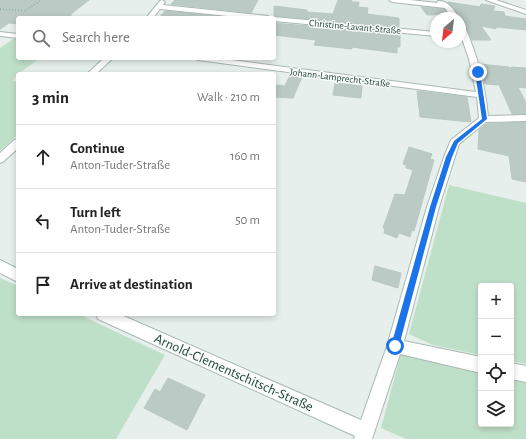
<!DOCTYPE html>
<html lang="en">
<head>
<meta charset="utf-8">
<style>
	body { margin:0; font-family:"Alegreya Sans",sans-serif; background:#f2f2f2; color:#222 }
	.controls { position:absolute; right:12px; bottom:12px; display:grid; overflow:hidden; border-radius:4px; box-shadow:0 2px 6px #0003 }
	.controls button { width:36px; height:36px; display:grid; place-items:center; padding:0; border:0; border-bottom:1px solid #e0e0e0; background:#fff; color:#222; font:20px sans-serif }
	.compass { position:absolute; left:430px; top:12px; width:36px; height:36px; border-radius:50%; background:#fff; box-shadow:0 2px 6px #0003; rotate:208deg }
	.stop { position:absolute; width:12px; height:12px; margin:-9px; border:3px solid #1a73e8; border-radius:50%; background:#fff }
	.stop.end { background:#1a73e8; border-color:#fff; box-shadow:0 1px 4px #0008 }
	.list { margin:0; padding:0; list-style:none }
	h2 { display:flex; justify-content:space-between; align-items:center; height:52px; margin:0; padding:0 16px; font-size:17px }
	h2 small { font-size:13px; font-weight:400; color:#767676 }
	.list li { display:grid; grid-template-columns:26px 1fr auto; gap:12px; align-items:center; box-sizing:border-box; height:64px; padding:0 16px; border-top:1px solid #e0e0e0 }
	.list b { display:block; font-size:15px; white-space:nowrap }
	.list p { margin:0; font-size:13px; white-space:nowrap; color:#767676 }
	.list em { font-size:13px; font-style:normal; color:#767676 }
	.icon { flex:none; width:22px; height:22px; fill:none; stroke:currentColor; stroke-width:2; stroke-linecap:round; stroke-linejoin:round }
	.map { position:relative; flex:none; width:526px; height:439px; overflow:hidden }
	.search { position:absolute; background:#fff; box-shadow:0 2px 6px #0003; left:16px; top:16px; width:260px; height:44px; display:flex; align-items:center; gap:10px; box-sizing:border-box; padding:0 14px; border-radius:4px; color:#767676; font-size:15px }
	.panel { position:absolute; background:#fff; box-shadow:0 2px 6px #0003; left:16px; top:72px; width:260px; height:244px; border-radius:4px }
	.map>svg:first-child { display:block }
</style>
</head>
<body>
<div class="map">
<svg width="526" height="439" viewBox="0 0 526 439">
	<rect width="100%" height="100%" fill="#e6efeb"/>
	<g fill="#bfe0c8">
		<polygon points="15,38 18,39 18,58 40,58 18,74 12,81 18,82 18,134 0,151 0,48"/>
		<polygon points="449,185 526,203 526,364 511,361 511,286 481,286 481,355 433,345 409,334"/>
		<polygon points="0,278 18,286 18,314 78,314 165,355 116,439 0,439"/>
		<polygon points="401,353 481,370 481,424 511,424 511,376 526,379 526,439 406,439 381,428"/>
	</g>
	<g fill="#bbcac4" stroke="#b8c9c2">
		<polygon points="0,0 89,0 71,14 71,18 18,18 18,24 9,23 0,29"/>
		<polygon points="175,0 258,0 251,13 171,4"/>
		<polygon points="338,0 352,0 351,2 359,2 358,7 368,8 367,14 399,18 399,27 274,16 274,6 307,10 307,12 333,14"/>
		<polygon points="448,2 480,7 481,4 495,6 493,11 504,12 505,16 526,19 526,30 496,27 496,29 481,26 491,40 472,40 465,24 460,22 458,14"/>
		<polygon points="421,7 444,9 448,14 427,15"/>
		<polygon points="165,11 226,17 159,18"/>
		<polygon points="274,23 400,34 400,47 397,47 397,53 352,47 352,49 314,45 316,40 274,35"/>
		<polygon points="480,64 509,67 511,69 511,67 526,68 526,88 518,87 526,103 526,114 512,114 499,85 485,84"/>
		<polygon points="290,75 302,77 293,98 274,97 274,85 285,86"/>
		<polygon points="335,83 362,86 361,98 333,95"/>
		<polygon points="417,91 467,97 471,122 420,117"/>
		<polygon points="526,122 526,182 512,179 509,156 478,149 479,130 486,124"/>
		<polygon points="409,147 432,154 430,159 434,160 414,231 412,230 410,237 399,233 397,238 384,233 385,228 383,228 395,194 405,195 413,170 406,168 406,165 403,164"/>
		<polygon points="375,266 401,273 398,288 372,280"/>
		<polygon points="168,378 205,395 187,430 144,408 155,389 160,392"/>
	</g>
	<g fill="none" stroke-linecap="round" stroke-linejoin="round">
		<defs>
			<g id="street">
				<polygon points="162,0 165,2 163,5 268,16 271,18 274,17 436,32 436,36 274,21 274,18 247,18 160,9 153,18 146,18 160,1"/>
				<path d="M389,0H410L437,3L438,1C448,0 454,10 459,18H452L445,8L392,2Z"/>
				<polygon points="486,0 496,0 526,10 526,14"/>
				<path d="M460,23L464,25C477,54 485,84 488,116L526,115V121L486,122L459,144L439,207L404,341L481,357V373L400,354L372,439H354L355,436L98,319L96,314H119L361,420L387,346L427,207L444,157L451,140L479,118L477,97L198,60L194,58H216L476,92L469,59L460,33Z"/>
				<polygon points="0,32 18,34 18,38 0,36"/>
				<polygon points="104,58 113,58 96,74 87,74"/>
				<polygon points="18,139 18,148 4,161 0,163 0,153 14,140"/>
				<polygon points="0,260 18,269 18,282 0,273"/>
				<polygon points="511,363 526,366 526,382 511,379"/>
			</g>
		</defs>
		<use href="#street" stroke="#a8b8b2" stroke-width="2"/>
		<polyline stroke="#86b3a5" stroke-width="1.5" stroke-dasharray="1 2" stroke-linecap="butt" points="0,9 25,11 41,0"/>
		<use href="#street" fill="#fff" fill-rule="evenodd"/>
	</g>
	<polygon fill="#1a73e8" points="478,71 480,72 487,119 458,143 452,157 436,207 399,346 395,350 391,346 430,207 446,157 454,141 482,119 475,72"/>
	<g text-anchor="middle" stroke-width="3" stroke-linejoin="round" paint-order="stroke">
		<g font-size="10" fill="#24423a" stroke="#f7fbf9">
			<text transform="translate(355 26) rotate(5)" y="4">Christine-Lavant-Straße</text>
			<text transform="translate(340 77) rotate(7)" y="4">Johann-Lamprecht-Straße</text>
		</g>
		<g font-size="14" fill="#24423a" stroke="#f7fbf9">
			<text transform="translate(234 372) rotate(24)" y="5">Arnold-Clementschitsch-Straße</text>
		</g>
	</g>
</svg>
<div class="controls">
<button>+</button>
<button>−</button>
<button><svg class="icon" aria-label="locate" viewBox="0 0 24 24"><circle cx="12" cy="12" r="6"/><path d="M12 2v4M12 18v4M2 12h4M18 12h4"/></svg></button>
<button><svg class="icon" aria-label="layers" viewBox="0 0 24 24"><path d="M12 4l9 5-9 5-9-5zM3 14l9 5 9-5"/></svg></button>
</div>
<svg class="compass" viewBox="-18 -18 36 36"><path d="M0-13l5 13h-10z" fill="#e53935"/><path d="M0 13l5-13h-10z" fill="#767676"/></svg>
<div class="stop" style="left:395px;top:346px"></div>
<div class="stop end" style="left:478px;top:72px"></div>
<div class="search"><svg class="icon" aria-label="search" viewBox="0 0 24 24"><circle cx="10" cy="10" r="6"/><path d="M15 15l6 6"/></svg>Search here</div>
<section class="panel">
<h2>3 min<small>Walk · 210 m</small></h2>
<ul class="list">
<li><svg class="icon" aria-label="ahead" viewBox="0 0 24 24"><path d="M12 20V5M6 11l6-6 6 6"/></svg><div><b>Continue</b><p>Anton-Tuder-Straße</p></div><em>160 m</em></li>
<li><svg class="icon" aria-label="left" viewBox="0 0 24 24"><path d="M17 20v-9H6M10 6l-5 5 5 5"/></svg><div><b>Turn left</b><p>Anton-Tuder-Straße</p></div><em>50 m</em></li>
<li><svg class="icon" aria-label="arrive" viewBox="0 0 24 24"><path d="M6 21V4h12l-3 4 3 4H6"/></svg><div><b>Arrive at destination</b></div></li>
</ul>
</section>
</div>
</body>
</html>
